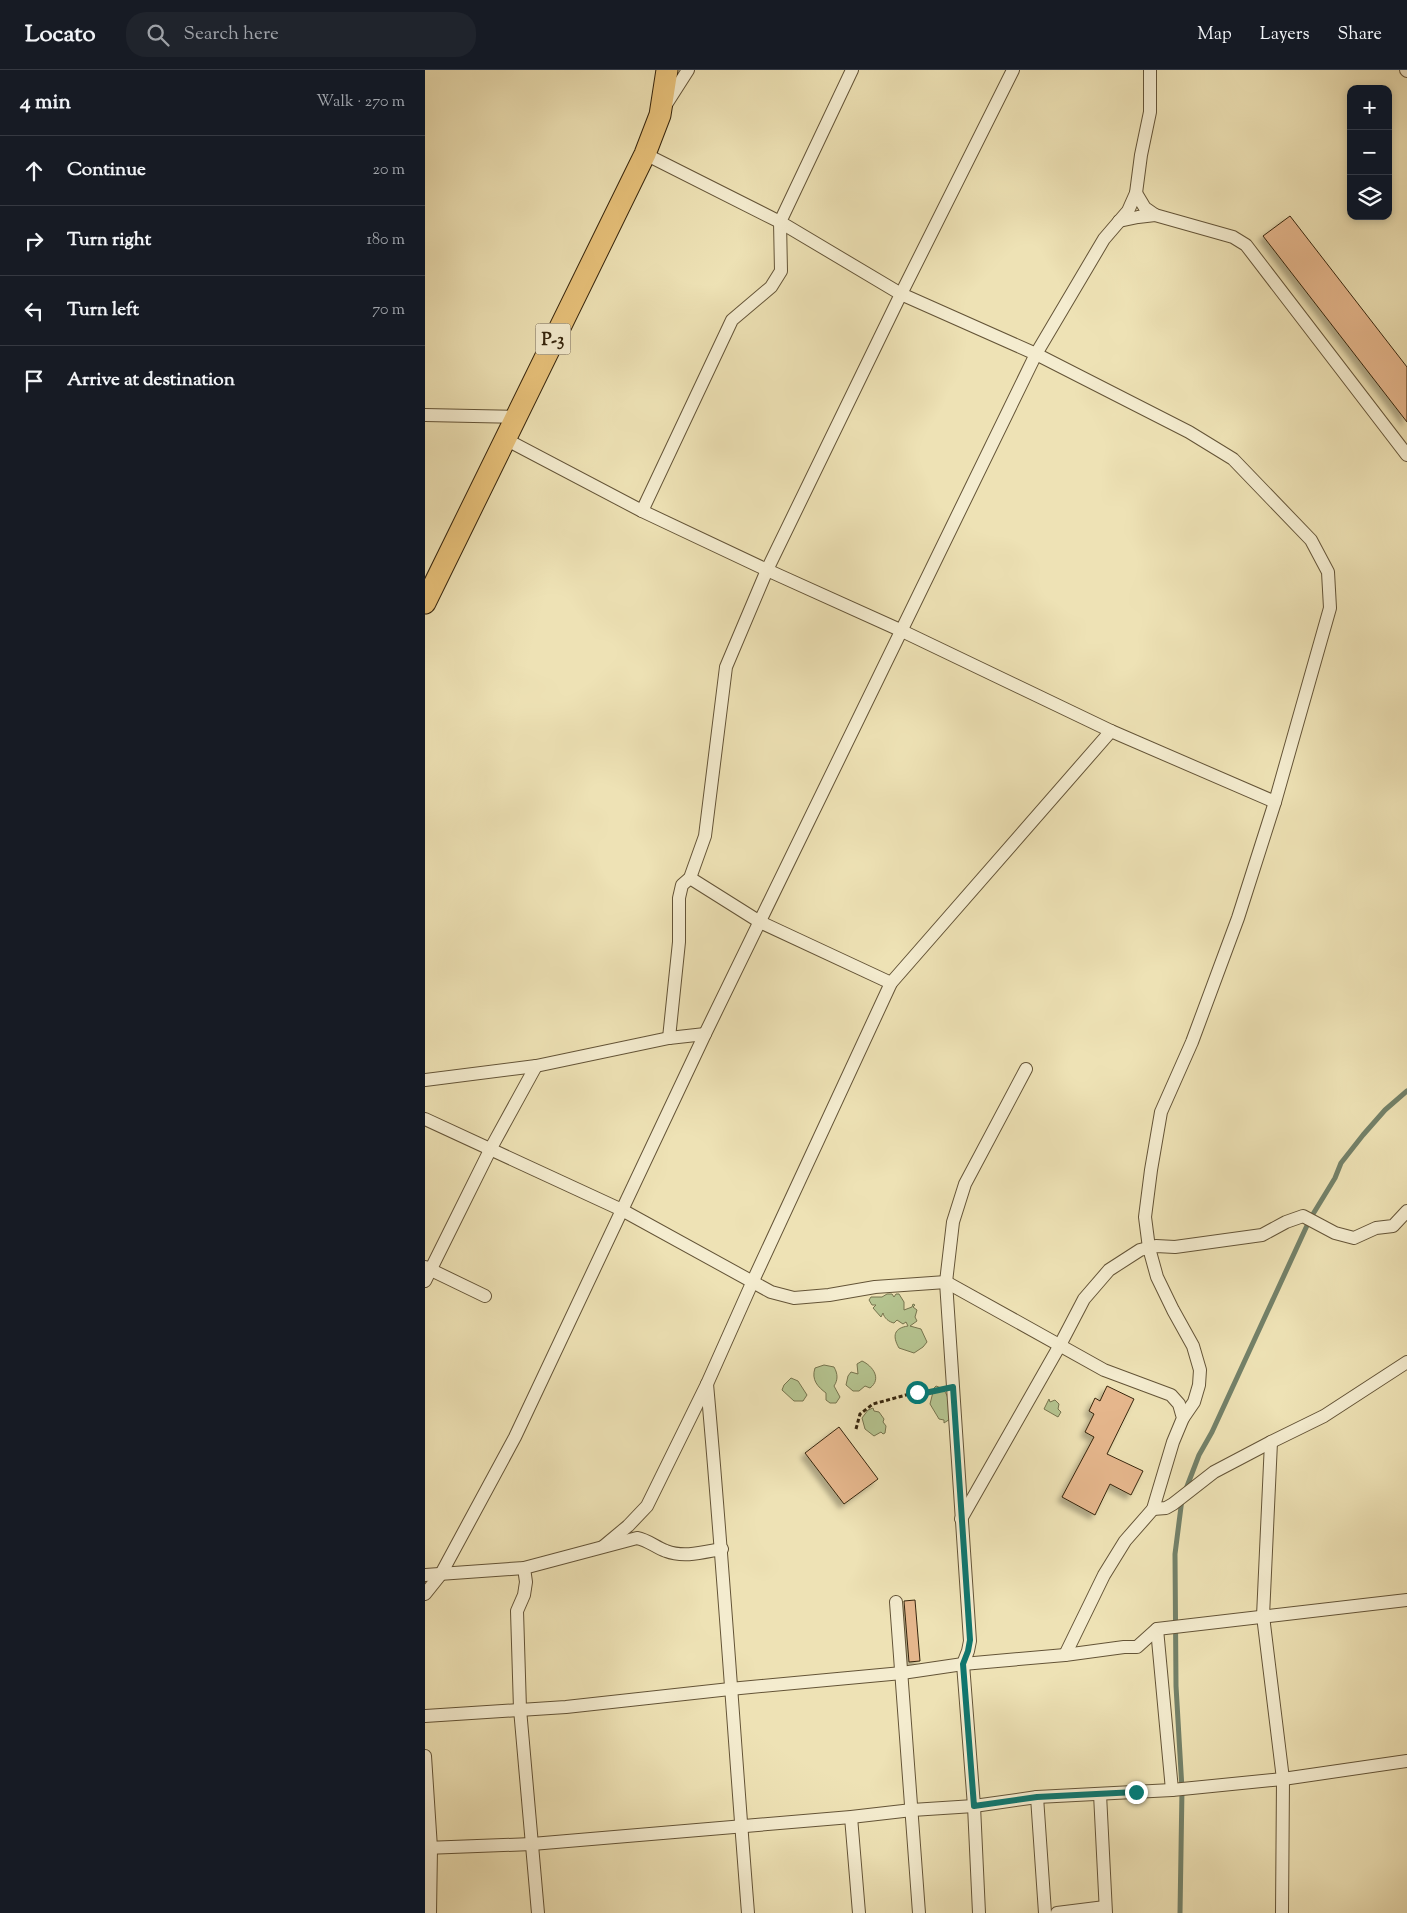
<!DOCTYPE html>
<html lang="en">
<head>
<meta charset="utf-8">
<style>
	body { margin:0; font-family:"Sorts Mill Goudy",serif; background:#20242c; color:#f1f3f6 }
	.controls { position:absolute; right:15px; top:15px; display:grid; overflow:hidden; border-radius:10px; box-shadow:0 2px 8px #0003 }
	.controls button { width:45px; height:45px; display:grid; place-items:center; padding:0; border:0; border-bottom:1px solid #363941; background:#171b24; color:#f1f3f6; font:25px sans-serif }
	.stop { position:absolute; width:15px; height:15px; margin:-11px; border:4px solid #0f766e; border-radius:50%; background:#fff }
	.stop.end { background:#0f766e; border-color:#fff; box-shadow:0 1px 5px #0008 }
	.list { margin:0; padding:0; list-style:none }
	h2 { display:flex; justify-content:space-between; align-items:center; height:65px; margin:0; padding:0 20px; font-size:21px }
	h2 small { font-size:16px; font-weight:400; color:#9ea1a6 }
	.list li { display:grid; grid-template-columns:32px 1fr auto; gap:15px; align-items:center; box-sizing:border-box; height:70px; padding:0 20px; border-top:1px solid #363941 }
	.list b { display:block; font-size:19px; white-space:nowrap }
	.list em { font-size:16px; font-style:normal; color:#9ea1a6 }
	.icon { flex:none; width:28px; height:28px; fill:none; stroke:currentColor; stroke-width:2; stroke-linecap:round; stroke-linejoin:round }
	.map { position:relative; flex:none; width:982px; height:1843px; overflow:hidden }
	header { display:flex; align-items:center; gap:30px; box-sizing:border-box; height:70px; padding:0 25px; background:#171b24; border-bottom:1px solid #363941 }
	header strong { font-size:24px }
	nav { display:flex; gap:28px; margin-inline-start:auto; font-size:18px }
	.search { width:350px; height:45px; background:#20242c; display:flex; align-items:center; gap:12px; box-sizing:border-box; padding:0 18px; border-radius:20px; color:#9ea1a6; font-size:19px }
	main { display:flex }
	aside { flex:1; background:#171b24 }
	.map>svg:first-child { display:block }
</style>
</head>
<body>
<header>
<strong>Locato</strong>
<div class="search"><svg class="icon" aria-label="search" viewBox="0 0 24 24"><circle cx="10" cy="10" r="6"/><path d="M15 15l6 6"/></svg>Search here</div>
<nav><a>Map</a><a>Layers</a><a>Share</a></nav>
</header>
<main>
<aside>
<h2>4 min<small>Walk · 270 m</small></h2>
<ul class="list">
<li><svg class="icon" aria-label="ahead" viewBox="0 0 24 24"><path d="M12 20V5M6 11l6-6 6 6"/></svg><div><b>Continue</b></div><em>20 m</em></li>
<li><svg class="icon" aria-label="right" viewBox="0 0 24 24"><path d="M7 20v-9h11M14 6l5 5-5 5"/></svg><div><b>Turn right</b></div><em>180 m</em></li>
<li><svg class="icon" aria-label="left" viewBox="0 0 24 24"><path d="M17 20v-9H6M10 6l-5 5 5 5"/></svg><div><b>Turn left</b></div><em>70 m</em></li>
<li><svg class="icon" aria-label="arrive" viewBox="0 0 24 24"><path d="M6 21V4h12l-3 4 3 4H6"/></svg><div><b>Arrive at destination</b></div></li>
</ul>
</aside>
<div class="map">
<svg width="982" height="1843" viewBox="0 0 982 1843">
	<defs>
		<filter id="shadow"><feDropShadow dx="-4.5" dy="4.5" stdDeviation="2.5" flood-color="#0004"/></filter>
	</defs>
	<rect width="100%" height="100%" fill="#eee2b5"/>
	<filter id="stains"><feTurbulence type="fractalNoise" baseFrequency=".004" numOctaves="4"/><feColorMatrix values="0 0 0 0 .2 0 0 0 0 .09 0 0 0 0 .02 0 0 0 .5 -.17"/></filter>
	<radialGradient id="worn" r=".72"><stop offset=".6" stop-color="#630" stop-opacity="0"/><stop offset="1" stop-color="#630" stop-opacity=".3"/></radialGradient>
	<g fill="#b5c490" stroke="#76744e">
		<path d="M462,1224H467L469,1227L471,1224H474L479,1232V1240L487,1237L488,1234L490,1235L488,1237L492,1240L490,1247L492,1251L485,1256L496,1259L502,1272L498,1277L489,1283L474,1278C467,1266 469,1258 483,1256L481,1252L478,1254L472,1250L469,1253C464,1252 459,1248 458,1243L456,1247L448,1238L451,1235H447L444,1230L446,1227H457Z"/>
		<path d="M437,1291C448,1296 457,1309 445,1318L440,1316L434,1321H428L421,1315L423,1306L426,1302L433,1304L432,1294Z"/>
		<path d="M399,1295L409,1297C413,1304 413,1310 409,1316L415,1327L411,1333H405L401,1330V1323C393,1317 386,1310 390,1298Z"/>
		<polygon points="366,1308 373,1311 382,1325 378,1331 369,1331 357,1320 359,1315"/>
		<path d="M511,1316C526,1320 524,1337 525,1349L519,1353V1350L514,1349L505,1334L509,1318Z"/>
		<polygon points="624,1329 625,1332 630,1330 634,1334 633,1339 636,1342 633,1347 619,1339"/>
		<polygon points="448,1338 449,1341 454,1342 459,1349 458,1352 461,1356 460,1363 458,1364 456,1362 449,1366 440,1359 437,1348 443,1340"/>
	</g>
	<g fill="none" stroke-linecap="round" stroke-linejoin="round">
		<g stroke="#738169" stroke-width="5">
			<polyline points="761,1419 774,1385 787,1362 885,1149 910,1108 916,1093 938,1065 960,1040 982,1021"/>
			<polyline points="755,1843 757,1719 751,1616 750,1484 757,1429"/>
		</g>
	</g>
	<g fill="#e5b68c" stroke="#36250d" filter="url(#shadow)">
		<polygon points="865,146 982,297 982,352 838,166"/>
		<polygon points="682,1316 709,1329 682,1384 718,1401 706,1425 685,1414 670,1445 637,1427 669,1367 660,1362 669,1344 664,1341 670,1328 675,1331"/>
		<polygon points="414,1357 453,1409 419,1434 380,1383"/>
		<polygon points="490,1530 495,1591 484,1592 479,1531"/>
	</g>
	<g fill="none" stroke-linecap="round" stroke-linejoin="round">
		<defs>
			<g id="minor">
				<polyline points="427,0 355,152 476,224 611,284 764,362 808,389 886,470 903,502 905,538 850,732 813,848 767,972 736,1042 726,1100 720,1147 724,1178 732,1207 748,1240 768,1276 775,1300 774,1315 769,1332 758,1348"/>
				<polyline points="981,0 982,1"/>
				<polyline points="240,36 263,0"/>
				<polyline points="730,145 808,167 821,175 982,385"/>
				<polyline points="694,151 713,147 730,145 720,138 711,123"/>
				<polyline points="0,345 91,347"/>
				<polyline points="80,369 217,441 342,500 475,560 686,661 850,732"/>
				<polyline points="217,441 307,250 346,217 356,201 355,152 220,84"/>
				<polyline points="265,808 335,852 466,913"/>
				<polyline points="244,968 254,872 254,828 257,815 265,808 280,766 301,597 342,500 476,224 588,0"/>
				<polyline points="0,1010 111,996 244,968 280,964"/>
				<polyline points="0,1049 197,1140 346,1222 369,1228 404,1225 450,1217 521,1212 679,1300 746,1325 754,1334 758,1348 748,1372 728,1439 700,1471 679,1505 640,1585"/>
				<polyline points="0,1197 60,1226"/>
				<polyline points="0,1211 66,1078 111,996"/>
				<path d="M282,1314C298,1490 309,1667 323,1843"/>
				<polyline points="846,1372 838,1546 858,1709 857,1843"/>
				<polyline points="728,1439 741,1438 748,1434 789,1402 846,1372 899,1346 982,1292"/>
				<polyline points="536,1449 635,1275 659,1229 684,1200 715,1180 731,1176 750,1177 837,1165 861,1152 878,1146 910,1163 929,1168 951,1158 968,1156 982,1141"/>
				<polyline points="179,1476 203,1456 222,1436 282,1314 327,1213 466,913 686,661"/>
				<polyline points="99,1498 101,1512 99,1525 92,1541 95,1639 113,1843"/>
				<path d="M0,1505L99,1498L212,1468C223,1470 230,1477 241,1481C259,1488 279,1482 297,1479"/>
				<polyline points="0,1524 16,1504 90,1367 280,964 611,284 679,169 703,141 711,123 716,85 725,42 725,0"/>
				<polyline points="471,1532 494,1843"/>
				<polyline points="732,1559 747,1720"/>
				<polyline points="0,1646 141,1637 305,1619 477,1603 538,1594 640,1585 699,1577 712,1577 732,1559 982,1530"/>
				<polyline points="0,1686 6,1778 5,1843"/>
				<polyline points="675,1724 681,1843"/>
				<polyline points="612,1727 620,1843"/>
				<polyline points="426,1747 434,1843"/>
				<polyline points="0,1778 107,1774 426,1747 487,1740 549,1736 612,1727 747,1720 858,1709 982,1691"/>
				<polyline points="554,1843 549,1736 538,1594 543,1581 545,1571 521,1212 528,1152 540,1114 601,999"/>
				<polyline points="632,1843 680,1837"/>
			</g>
			<polyline id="trunk" points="0,533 220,84 235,45 242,0"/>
		</defs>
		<use href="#minor" stroke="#645437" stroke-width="14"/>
		<use href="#trunk" stroke="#36250d" stroke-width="23"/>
		<polyline stroke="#36250d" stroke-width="3" stroke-dasharray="4 2.5" stroke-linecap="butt" points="431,1359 435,1344 448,1334 492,1322 500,1323 515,1319"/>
		<use href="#minor" stroke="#f4eccf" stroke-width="12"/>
		<use href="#trunk" stroke="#e7c17a" stroke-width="21"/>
	</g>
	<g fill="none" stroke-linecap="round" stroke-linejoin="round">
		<polyline stroke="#0f766e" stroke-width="6" points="492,1322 500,1323 528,1317 545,1570 543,1581 538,1594 549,1736 612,1727 711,1722"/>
	</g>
	<g text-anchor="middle" stroke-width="4.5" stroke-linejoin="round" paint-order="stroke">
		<rect fill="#f4eccf" stroke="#6f6147" stroke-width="1" x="110.5" y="253.5" width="35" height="31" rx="4"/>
		<g font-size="18" font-weight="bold" fill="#36250d">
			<text x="128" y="275">P-3</text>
		</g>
	</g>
	<rect width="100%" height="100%" filter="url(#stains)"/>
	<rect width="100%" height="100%" fill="url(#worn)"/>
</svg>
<div class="controls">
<button>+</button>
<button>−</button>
<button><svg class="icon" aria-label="layers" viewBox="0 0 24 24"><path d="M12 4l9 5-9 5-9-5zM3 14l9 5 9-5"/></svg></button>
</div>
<div class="stop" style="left:492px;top:1322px"></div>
<div class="stop end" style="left:711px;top:1722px"></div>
</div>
</main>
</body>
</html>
